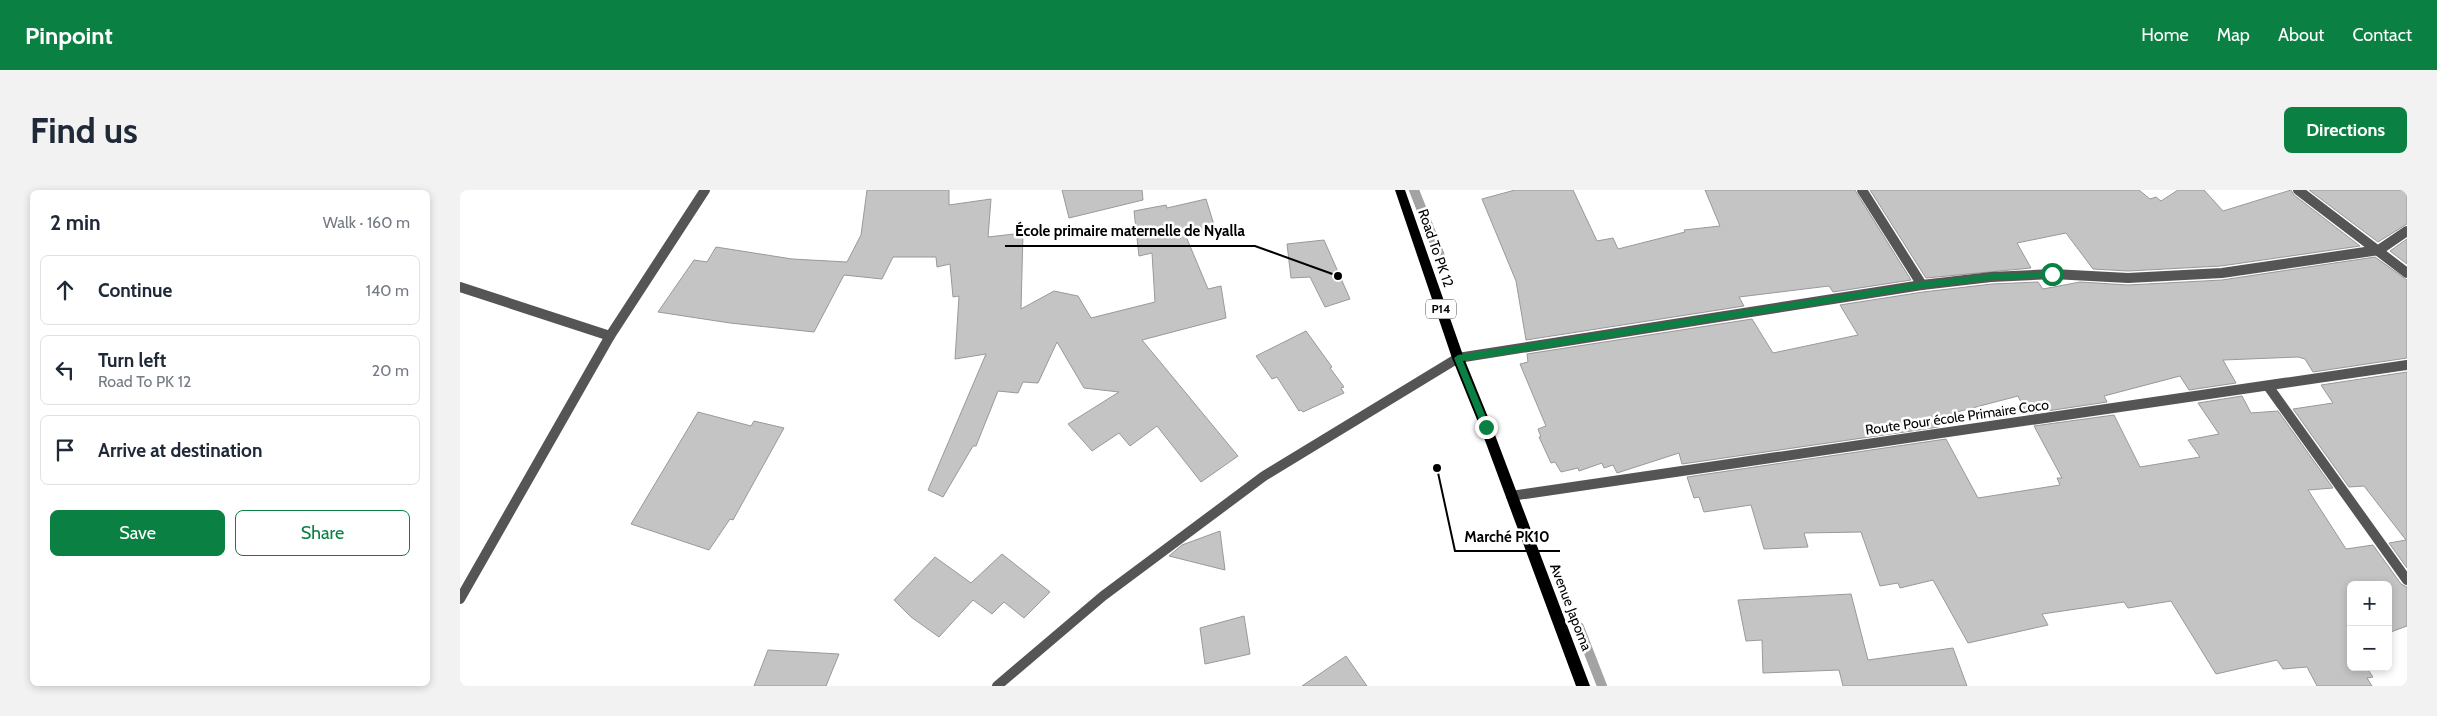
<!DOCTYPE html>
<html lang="en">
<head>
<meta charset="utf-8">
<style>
	body { margin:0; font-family:Cabin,sans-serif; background:#f2f2f3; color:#1f2937 }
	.controls { position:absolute; right:15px; bottom:15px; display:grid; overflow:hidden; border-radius:8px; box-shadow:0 2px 8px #0003 }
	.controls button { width:45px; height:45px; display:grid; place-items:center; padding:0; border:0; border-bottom:1px solid #e0e1e3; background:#fff; color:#1f2937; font:25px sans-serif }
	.stop { position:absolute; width:15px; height:15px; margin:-11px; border:4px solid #0b8043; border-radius:50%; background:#fff }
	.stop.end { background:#0b8043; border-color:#fff; box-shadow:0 1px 5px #0008 }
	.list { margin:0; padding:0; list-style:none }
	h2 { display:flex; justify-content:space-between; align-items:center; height:65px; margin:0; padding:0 20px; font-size:21px }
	h2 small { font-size:16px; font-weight:400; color:#747a83 }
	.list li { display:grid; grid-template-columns:32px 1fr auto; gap:15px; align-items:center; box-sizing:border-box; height:70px; margin:0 10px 10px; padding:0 10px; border:1px solid #e0e1e3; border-radius:8px }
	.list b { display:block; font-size:19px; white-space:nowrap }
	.list p { margin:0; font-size:16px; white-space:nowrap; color:#747a83 }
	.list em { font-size:16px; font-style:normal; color:#747a83 }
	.actions { display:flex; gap:10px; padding:15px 20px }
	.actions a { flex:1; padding:11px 0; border:1px solid #0b8043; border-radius:8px; text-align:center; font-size:18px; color:#0b8043 }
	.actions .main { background:#0b8043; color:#fff }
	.icon { flex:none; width:28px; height:28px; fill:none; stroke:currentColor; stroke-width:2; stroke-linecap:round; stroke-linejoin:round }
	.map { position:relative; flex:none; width:1947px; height:496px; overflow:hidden; border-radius:8px }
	header { display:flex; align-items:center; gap:30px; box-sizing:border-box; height:70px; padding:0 25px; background:#0b8043; color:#fff }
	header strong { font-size:24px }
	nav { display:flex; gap:28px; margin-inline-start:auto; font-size:18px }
	.intro { display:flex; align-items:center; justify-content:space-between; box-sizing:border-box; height:120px; padding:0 30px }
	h1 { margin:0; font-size:35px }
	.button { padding:12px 22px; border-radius:8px; background:#0b8043; color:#fff; font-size:18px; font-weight:700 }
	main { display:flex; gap:30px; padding:0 30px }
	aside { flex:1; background:#fff; border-radius:8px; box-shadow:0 2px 8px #0003 }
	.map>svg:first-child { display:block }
</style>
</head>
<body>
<header>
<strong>Pinpoint</strong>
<nav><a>Home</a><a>Map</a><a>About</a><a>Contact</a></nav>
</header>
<div class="intro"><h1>Find us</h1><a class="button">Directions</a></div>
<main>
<aside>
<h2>2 min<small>Walk · 160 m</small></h2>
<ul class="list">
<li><svg class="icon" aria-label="ahead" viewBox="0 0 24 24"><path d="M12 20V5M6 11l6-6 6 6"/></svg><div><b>Continue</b></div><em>140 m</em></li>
<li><svg class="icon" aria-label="left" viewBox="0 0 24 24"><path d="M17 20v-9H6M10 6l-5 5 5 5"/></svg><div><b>Turn left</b><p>Road To PK 12</p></div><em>20 m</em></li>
<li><svg class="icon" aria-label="arrive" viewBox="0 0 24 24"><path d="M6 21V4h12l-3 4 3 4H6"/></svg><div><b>Arrive at destination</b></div></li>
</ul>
<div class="actions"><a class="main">Save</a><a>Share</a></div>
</aside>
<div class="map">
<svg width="1947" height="496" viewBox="0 0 1947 496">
	<rect width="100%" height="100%" fill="#fff"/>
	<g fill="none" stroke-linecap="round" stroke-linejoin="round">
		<g stroke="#a3a3a3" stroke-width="10">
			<polyline points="954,0 982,71"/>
			<polyline points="1119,437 1142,496"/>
		</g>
	</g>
	<g fill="#c4c4c4" stroke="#999">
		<polygon points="407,0 489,0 489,15 531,9 528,47 563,43 561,119 594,101 618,106 631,128 695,112 692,63 679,66 674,21 706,15 707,18 746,9 755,38 725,44 748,99 761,96 766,128 682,150 778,266 741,292 697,236 670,256 659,243 632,261 608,234 659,202 624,198 597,152 578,193 563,192 558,203 538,201 516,256 513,256 483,307 468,300 526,164 495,169 499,106 493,107 490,74 477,77 476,67 433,67 422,89 384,85 354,142 270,133 198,122 234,70 247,72 256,57 332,69 387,72 401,45"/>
		<polygon points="602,0 682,0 683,10 609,28"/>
		<polygon points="1055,0 1113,0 1137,51 1153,48 1158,59 1225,42 1224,40 1260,36 1245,0 1395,0 1451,90 1373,102 1369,96 1279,107 1284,116 1066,150 1056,91 1022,9"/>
		<polygon points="1410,0 1679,0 1690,9 1696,7 1701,11 1718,0 1744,0 1763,21 1831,0 1834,5 1900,56 1761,76 1668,81 1633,79 1606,43 1557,53 1571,78 1466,88"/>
		<polygon points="1849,0 1947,0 1947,34 1918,52"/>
		<polygon points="1947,49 1947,74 1930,61"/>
		<polygon points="864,50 890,109 865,117 850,87 831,88 827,54"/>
		<polygon points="1915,67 1947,90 1947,168 1853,182 1845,169 1838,167 1763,170 1776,193 1729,200 1720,186 1644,206 1647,212 1567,224 1558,206 1474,228 1479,237 1222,274 1219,263 1157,283 1153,275 1144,278 1142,273 1119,281 1118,278 1101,282 1095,272 1091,273 1079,247 1081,247 1078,239 1086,236 1060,174 1068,172 1067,164 1292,129 1313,163 1398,145 1380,115 1463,102 1532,94 1578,92 1583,99 1620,92 1668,95 1762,90"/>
		<polygon points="846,141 872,177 870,178 884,197 881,198 884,203 843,222 841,220 839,221 817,187 812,189 796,166"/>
		<polygon points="1947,182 1947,378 1929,353 1946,350 1904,296 1889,297 1833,219 1873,213 1861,195"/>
		<polygon points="1782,206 1791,223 1818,221 1873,298 1848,300 1886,359 1913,355 1941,394 1947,397 1947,436 1928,443 1928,395 1891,395 1891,477 1906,477 1913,487 1907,488 1912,496 1857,496 1847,477 1823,479 1817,470 1756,484 1711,411 1668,418 1664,412 1582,424 1588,435 1508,453 1473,390 1440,398 1438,393 1420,396 1401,342 1344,343 1348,357 1304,359 1291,315 1244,322 1239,307 1234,308 1227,287 1486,249 1518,308 1600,295 1597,288 1602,288 1574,236 1654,225 1680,277 1740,267 1728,250 1759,244 1738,213"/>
		<polygon points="238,222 291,236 294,231 324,238 273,330 270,329 249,360 171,334"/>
		<polygon points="760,341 765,380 709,366 722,355"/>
		<polygon points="542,364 590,402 564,428 544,412 532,424 513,410 479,447 451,427 434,410 475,367 511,393"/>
		<polygon points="1391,404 1408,470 1493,458 1507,496 1383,496 1379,480 1303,483 1302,450 1286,451 1278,410"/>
		<polygon points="784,426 790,464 745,474 740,438"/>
		<polygon points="308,460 379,464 366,496 294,496"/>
		<polygon points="886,466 907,496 842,496"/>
	</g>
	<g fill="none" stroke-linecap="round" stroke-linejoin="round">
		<g stroke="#555" stroke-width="10">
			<polyline points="1402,0 1462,95"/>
			<polyline points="1838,0 1947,83"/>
			<polyline points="0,97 150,146"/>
			<polyline points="1808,196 1947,390"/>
			<polyline points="1051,306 1947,175"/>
			<polyline points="0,409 150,146 245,0"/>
			<polyline points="537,496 643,406 804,286 998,168 1462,95 1531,87 1593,84 1668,88 1762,83 1919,60 1947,41"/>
		</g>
		<polygon fill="#000" fill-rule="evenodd" points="935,0 945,0 1004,168 1032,237 1130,496 1116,496 1020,237 992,168"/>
	</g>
	<polygon fill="#0b8043" points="1592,82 1596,84 1592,87 1531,90 1462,98 1003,171 1030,237 1026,240 1022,237 994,168 998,165 1462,92 1531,84"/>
	<g text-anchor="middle" stroke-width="5" stroke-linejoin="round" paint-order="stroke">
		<rect fill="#fff" stroke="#4c4c4c" stroke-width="1" x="966" y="109.5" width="30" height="19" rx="4"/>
		<g font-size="12" font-weight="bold" fill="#000">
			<text x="981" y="123">P14</text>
		</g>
		<g font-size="14" fill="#000" stroke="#fff">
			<text transform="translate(976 58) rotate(71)" y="5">Road To PK 12</text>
			<text transform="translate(1497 227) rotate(-8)" y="5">Route Pour école Primaire Coco</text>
			<text transform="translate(1111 417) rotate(69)" y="5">Avenue Japoma</text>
		</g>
	</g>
	<path fill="none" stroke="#000" stroke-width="2" d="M878 86L795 56H545M977 278L995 361H1100"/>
	<g fill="#000" stroke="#fff" stroke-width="2">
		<circle cx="878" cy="86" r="5"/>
		<circle cx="977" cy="278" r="5"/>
	</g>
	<g font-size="15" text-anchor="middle" font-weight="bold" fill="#000" stroke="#fff" stroke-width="5" stroke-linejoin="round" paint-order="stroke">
		<text x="670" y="46">École primaire maternelle de Nyalla</text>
		<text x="1047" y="352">Marché PK10</text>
	</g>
</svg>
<div class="controls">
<button>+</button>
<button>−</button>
</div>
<div class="stop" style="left:1592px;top:84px"></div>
<div class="stop end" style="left:1026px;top:237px"></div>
</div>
</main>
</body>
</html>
